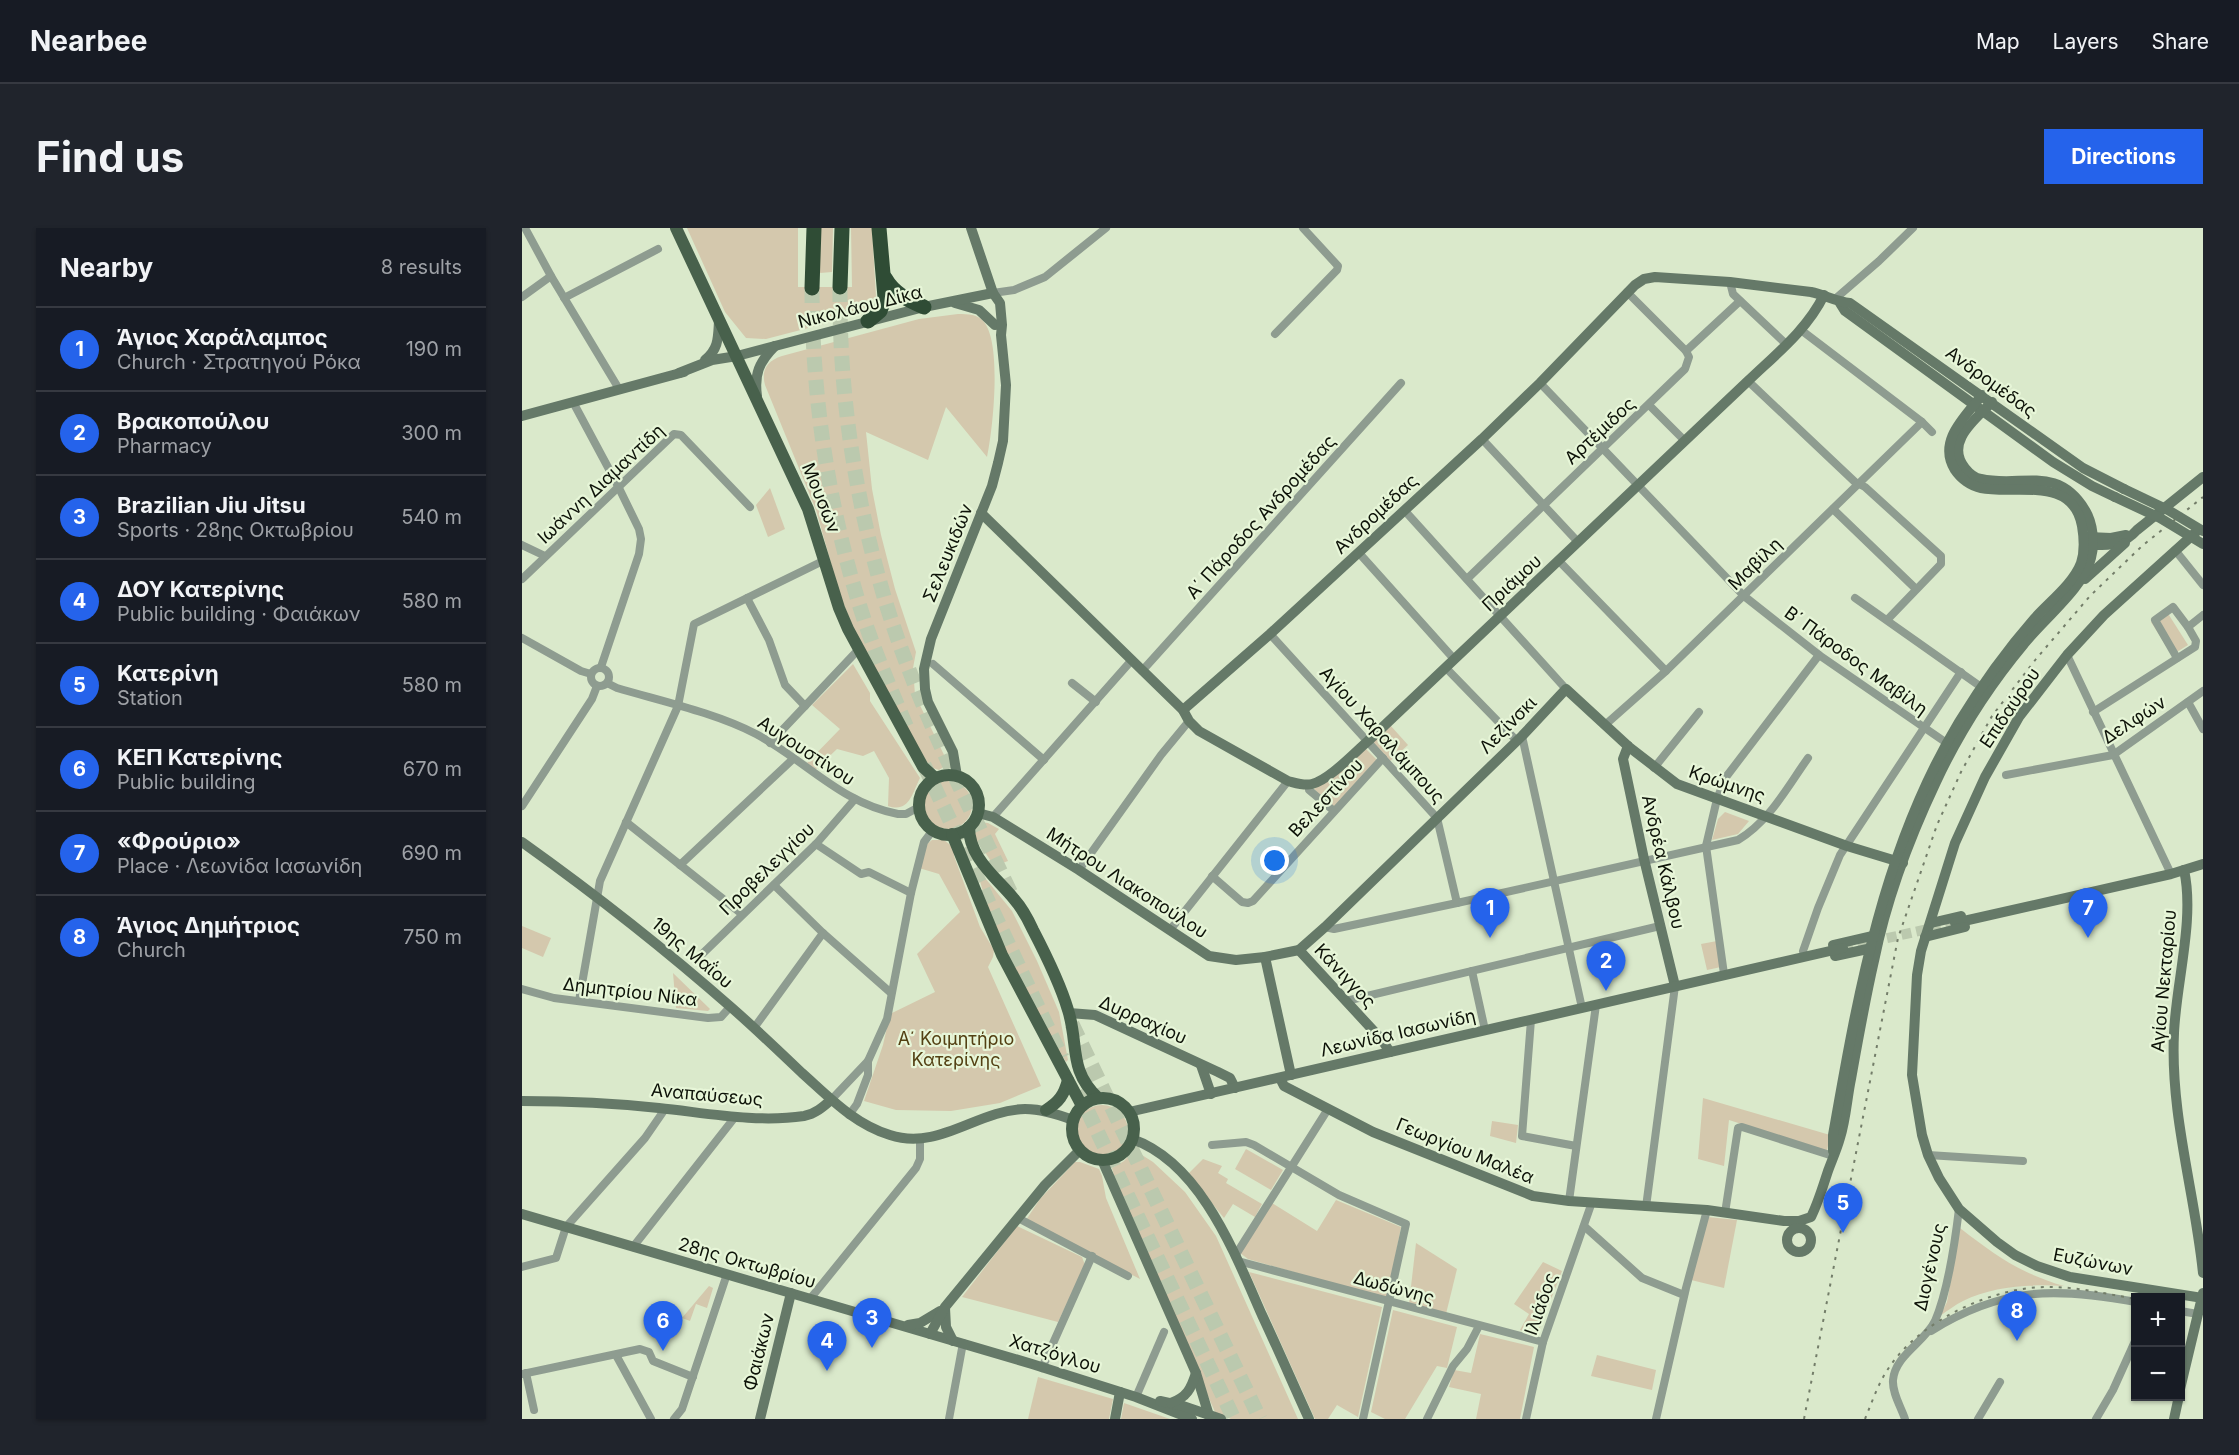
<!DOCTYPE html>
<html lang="en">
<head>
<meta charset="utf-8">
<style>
	body { margin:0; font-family:Inter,sans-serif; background:#20242c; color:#f1f3f6 }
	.controls { position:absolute; right:18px; bottom:18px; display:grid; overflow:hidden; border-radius:0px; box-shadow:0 2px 4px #0004 }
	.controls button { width:54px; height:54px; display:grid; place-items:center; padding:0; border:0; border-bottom:2px solid #363941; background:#171b24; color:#f1f3f6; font:30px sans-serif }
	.you { position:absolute; left:753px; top:633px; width:21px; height:21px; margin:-15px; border:4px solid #fff; border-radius:50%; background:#1a73e8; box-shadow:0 0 0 9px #1a73e833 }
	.badge { display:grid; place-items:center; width:39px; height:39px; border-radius:50%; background:#2563eb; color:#fff; font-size:20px; font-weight:700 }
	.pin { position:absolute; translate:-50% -50px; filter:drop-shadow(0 2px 3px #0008) }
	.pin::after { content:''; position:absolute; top:32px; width:21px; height:18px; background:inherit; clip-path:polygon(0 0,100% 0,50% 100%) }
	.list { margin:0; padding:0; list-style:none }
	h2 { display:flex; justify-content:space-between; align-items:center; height:78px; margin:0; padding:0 24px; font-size:26px }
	h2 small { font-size:20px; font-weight:400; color:#9ea1a6 }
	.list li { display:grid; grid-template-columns:39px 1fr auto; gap:18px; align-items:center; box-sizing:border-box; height:84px; padding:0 24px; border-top:2px solid #363941 }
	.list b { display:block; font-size:22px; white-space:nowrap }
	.list p { margin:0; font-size:20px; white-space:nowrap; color:#9ea1a6 }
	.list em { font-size:20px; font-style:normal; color:#9ea1a6 }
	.map { position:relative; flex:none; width:1681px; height:1191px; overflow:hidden; border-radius:0px }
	header { display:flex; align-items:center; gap:36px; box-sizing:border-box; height:84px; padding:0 30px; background:#171b24; border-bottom:2px solid #363941 }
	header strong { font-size:28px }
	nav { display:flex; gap:33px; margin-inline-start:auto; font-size:21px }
	.intro { display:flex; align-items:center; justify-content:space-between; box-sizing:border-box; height:144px; padding:0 36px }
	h1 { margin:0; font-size:42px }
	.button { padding:15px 27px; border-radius:0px; background:#2563eb; color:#fff; font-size:21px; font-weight:700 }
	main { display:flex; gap:36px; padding:0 36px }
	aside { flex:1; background:#171b24; border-radius:0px; box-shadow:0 2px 4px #0004 }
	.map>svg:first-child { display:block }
</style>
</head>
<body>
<header>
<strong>Nearbee</strong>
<nav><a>Map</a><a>Layers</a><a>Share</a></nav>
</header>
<div class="intro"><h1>Find us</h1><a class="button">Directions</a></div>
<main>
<aside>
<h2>Nearby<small>8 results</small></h2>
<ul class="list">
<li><span class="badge">1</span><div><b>Άγιος Χαράλαμπος</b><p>Church · Στρατηγού Ρόκα</p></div><em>190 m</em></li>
<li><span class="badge">2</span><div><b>Βρακοπούλου</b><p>Pharmacy</p></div><em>300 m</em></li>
<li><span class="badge">3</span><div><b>Brazilian Jiu Jitsu</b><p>Sports · 28ης Οκτωβρίου</p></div><em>540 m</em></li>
<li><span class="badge">4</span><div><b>ΔΟΥ Κατερίνης</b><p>Public building · Φαιάκων</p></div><em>580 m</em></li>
<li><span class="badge">5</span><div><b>Κατερίνη</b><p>Station</p></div><em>580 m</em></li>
<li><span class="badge">6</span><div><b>ΚΕΠ Κατερίνης</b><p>Public building</p></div><em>670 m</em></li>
<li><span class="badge">7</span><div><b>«Φρούριο»</b><p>Place · Λεωνίδα Ιασωνίδη</p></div><em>690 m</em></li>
<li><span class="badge">8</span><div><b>Άγιος Δημήτριος</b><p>Church</p></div><em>750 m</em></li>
</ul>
</aside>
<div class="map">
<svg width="1681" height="1191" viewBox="0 0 1681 1191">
	<rect width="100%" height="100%" fill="#dae9cb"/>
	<g fill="#d4c8ad">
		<polygon points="165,0 276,0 276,59 330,59 329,0 350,0 354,69 350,79 344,85 244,111 224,110 203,84"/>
		<polygon points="297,0 311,0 310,44 298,45"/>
		<path d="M436,86C446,86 456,86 462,94C480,116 471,201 465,229L424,179L406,232L344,204L350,261L359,307L373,361L394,424L391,440L393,467L424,531L423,538L417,542L408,539L342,426L318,367L294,282L243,157C239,142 245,133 260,128L397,91Z"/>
		<polygon points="248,260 263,301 246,309 234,277"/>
		<polygon points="1645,384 1666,417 1650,427 1629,394"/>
		<path d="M331,436L348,465V473L398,550C390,566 387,585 366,578L367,550L352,523L341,528L315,521L293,542L285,535L318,501L290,477Z"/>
		<polygon points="868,497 886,517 868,533 850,514"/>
		<polygon points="844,521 855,532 812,579 792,561"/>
		<circle cx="426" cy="577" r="24"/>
		<polygon points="1203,584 1227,593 1216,606 1190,612 1196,591"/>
		<polygon points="458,594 466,595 477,601 473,606 486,633 472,638 457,615 451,612 451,599"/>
		<polygon points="410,612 422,612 432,620 432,628 458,699 472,722 471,729 466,739 519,858 478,875 429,883 374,882 342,873 361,817 368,786 413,764 395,726 438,684 417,646 397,640 405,616"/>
		<polygon points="455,644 459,645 490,683 515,733 537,784 546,832 544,834 497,755 464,673"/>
		<polygon points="0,698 29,710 21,729 0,720"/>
		<polygon points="1195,713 1199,739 1185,742 1179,716"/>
		<polygon points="151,745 188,781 186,783 154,780"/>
		<polygon points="1181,870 1308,907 1305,923 1207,892 1202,938 1176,931"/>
		<circle cx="580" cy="903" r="26"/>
		<polygon points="970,893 996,897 994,915 968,908"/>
		<polygon points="724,921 761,942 749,962 713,941"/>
		<polygon points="612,922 631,934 663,964 694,1008 776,1191 709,1191 693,1184 596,962 590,940 602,933"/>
		<polygon points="681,931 700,938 696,945 706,951 704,955 740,976 733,989 711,976 702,990 666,946"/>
		<polygon points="553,934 558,934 577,941 580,948 584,970 618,1051 504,992 518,971"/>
		<polygon points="814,972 879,999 865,1071 726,1031 718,1025 750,975 795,1003"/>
		<polygon points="1186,989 1215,992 1202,1060 1169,1052"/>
		<polygon points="495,998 560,1029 563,1037 536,1094 440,1069"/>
		<path d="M1438,1000C1474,1028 1498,1045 1542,1058C1509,1056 1471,1058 1441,1073C1433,1077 1425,1083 1418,1088L1425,1074Z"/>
		<polygon points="894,1015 935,1041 924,1086 887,1076"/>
		<polygon points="1021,1034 1040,1043 1015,1107 998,1102 1007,1086 992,1076"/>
		<polygon points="727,1044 860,1079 836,1189 815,1177 806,1191 793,1191"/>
		<polygon points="187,1058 191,1060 185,1080 174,1076 168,1093 160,1090"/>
		<polygon points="871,1082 935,1099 925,1140 915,1138 883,1191 863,1191 849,1184"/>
		<polygon points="958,1106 1012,1119 998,1191 954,1191 959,1166 927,1159 932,1142 949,1145"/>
		<polygon points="1075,1127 1134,1142 1130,1162 1069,1148"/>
		<polygon points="516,1149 591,1171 587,1191 506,1191"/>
		<polygon points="602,1175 648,1191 599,1191"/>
	</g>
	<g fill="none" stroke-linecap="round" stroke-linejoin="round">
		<polyline stroke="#bbc9ae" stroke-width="10" stroke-dasharray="10 5" stroke-linecap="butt" points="1321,720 1433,695"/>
		<g stroke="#bbc9ae" stroke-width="15" stroke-dasharray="15 8" stroke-linecap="butt">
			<path d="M318,59C317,166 333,270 363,372C394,475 444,571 490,668"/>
			<path d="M290,60C290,168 306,278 339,382C352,423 370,464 387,505"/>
			<polyline points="402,537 540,830"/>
			<polyline points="550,796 738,1191"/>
			<polyline points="556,863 712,1191"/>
		</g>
		<g stroke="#8e9c90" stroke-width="8">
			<polyline points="3,0 29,48 97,161"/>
			<polyline points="1208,54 1211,66 1264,116"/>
			<polyline points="1105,64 1164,123"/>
			<polyline points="471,65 492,62 523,49 584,0"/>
			<polyline points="0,69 29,48"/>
			<polyline points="42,70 136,21"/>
			<polyline points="1313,71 1357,33 1391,0"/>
			<polyline points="1279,102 1400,194 1410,204"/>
			<polyline points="753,106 815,42 816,38 781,0"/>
			<polyline points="1226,153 1333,254 1343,259 1419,328 1419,336 1366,391"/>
			<polyline points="1018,155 1222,368 1297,427 1429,518"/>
			<polyline points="51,174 96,258 117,301 119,311 117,326 79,439"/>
			<polyline points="1127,177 1162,212"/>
			<polyline points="960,211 1056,314"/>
			<polyline points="1311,281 1394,361"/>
			<polyline points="883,283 1044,461"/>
			<polyline points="0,317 23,328"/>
			<polyline points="1653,322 1681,357"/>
			<polyline points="837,325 932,431"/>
			<polyline points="1037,333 1144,443"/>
			<polyline points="0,351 152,206 159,207 228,279"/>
			<polyline points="945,351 1163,141 1167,129 1164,123 1218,73"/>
			<polyline points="225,370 247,412 263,457 283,478"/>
			<polyline points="1333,370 1462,461"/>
			<polyline points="748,406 915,590 935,675"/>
			<polyline points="0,410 59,443 69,446"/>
			<polyline points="1545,427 1649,646"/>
			<polyline points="1655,430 1633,392 1651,379 1666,399"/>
			<polyline points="411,436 522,532"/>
			<circle cx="78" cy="449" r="9"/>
			<polyline points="924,440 995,513"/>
			<polyline points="620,443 879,155"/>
			<path d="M85,455L95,460C139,473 194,485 234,506C283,532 320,576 376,586H384L397,579"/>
			<polyline points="550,455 574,474"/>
			<polyline points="1666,474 1681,501"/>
			<polyline points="1571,484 1673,419 1674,413 1666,399 1681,387"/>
			<polyline points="1083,497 1144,443 1400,194"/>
			<polyline points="1000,508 1060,780"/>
			<polyline points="248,515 336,422"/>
			<polyline points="1132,540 1177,484"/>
			<polyline points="1484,547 1591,527 1681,463"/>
			<polyline points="787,557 787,562 812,583"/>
			<polyline points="0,578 70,471 75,458"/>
			<polyline points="471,589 609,433"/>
			<polyline points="104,594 220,686"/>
			<polyline points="294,616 339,646 347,644 389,665"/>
			<polyline points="158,637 271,531"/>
			<polyline points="557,642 639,527 667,493"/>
			<polyline points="690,648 720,674 726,675 731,673 861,530"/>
			<polyline points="252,657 301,705 369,765"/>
			<path d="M803,699L812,701L935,675L1216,612C1247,594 1266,558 1286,530"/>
			<polyline points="648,702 766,553"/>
			<polyline points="1281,723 1296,680 1318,627 1439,444"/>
			<polyline points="175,731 294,616 333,571"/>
			<polyline points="950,743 963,802"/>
			<polyline points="1202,746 1184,618 1195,571 1204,549 1297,427"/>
			<polyline points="0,761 32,770 186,790 199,789 208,779"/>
			<polyline points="57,773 78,653 156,478 172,396 303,332"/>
			<polyline points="824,773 1138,698"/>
			<polyline points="1009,792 1000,908 1054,918"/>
			<polyline points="232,800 301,705"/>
			<polyline points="309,872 346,833"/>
			<polyline points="327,887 335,876 346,847 346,833 365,791 389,665 402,614 411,602"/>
			<polyline points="690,917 724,914 732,917 817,967 884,996 841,1191"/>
			<polyline points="1406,927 1501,933"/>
			<polyline points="1047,973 1074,777"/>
			<polyline points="1124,979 1153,758"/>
			<polyline points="1203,985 1216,900 1220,899 1311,928"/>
			<polyline points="496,990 606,1048"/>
			<polyline points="1062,998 1120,1050 1162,1067"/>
			<polyline points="111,1019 213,889"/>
			<polyline points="713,1028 806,881"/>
			<polyline points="716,1033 1021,1114"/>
			<polyline points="0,1039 34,1030 44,999 123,910 143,881"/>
			<polyline points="288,1071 394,940 398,931 398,912"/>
			<polyline points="1658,1083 1676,1086"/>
			<path d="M1409,1103C1480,1059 1533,1059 1614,1074"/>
			<polyline points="94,1127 129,1191"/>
			<polyline points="520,1140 570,1028"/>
			<polyline points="4,1145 12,1182"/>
			<polyline points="0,1146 118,1121 127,1124 131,1133 171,1149"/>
			<polyline points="614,1169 642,1104"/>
			<polyline points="152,1191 160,1181 205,1046"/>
			<polyline points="427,1191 441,1115"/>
			<polyline points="905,1191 931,1138 945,1121 957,1098"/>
			<polyline points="1004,1191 1021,1114 1070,974"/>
			<polyline points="1134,1191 1164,1060 1185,982"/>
			<path d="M1383,1191C1379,1179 1370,1165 1371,1152C1373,1127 1403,1114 1413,1093C1426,1063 1433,1014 1437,981"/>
			<polyline points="1456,1191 1478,1154"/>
			<polyline points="1574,1191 1591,1162 1614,1111"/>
		</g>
		<g stroke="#657968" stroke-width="10">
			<polyline points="433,75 457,82 473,97"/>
			<polyline points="1318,75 1323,83 1531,234 1570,258 1593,269"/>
			<path d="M183,132C197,121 196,109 197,93"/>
			<polyline points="157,145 190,132 215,128 402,79 471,65"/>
			<path d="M235,168C232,146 237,134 253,118"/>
			<polyline points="0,188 162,144"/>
			<path d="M459,285L661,482L667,493L677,503L766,553C774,555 782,558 790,556C807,552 832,525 846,513L1226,153C1253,127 1285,102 1302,67"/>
			<polyline points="1674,304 1582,387 1545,427 1497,489 1463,549 1433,615 1399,723 1395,747 1390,847 1400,907 1406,927 1417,950 1437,981 1475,1014 1493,1027 1515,1038 1548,1049 1681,1070"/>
			<polyline points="1566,309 1589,310 1604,307"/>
			<path d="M1564,317C1585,317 1600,319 1615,302L1681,249"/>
			<polyline points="1563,351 1603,315"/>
			<path d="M661,482L748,406L960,211L1018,155L1113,57L1122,51L1133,49L1208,54L1289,64C1303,67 1315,74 1328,75L1561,240L1602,261"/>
			<polyline points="1106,518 1101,531 1122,631 1153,758"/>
			<polyline points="435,548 431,524 406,474 403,461 402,441 409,411 470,258 476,235 481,213 484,157 479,107 480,97 478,75 471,65 449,0"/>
			<polyline points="456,585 471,589 557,642 687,728 714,732 743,729 777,722 803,699 1000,508 1044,461 1107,519 1155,556 1325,618 1381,635"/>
			<path d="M0,614C73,666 143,721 210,780C234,801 257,823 280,845C307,869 332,896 368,907C417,923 455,882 503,881C520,881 535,886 551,892"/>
			<path d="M1662,642C1673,691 1654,755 1652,805C1648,887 1673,965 1681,1045"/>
			<polyline points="1409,695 1439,688"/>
			<polyline points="1433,695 1649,646 1681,636"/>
			<polyline points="1403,709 1443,699"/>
			<polyline points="1311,717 1354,707"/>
			<polyline points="777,722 860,812 868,824"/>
			<polyline points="1313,728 1350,720"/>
			<polyline points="743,729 769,847"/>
			<polyline points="547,785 573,787 696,844 708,850 713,860"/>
			<polyline points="679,837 689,866"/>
			<path d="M758,850L762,858L851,904L1011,968L1047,973L1185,982L1262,993H1277L1289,989C1296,975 1301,958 1306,943C1310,932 1315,921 1318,910C1324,891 1325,870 1329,851C1336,812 1343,772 1352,733C1364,673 1387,611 1414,554C1437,505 1467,458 1502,416C1521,392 1563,358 1569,330C1573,315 1571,295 1563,282C1535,236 1499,260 1459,251C1453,250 1447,245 1443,240C1422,214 1454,191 1470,174"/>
			<path d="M0,873C46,873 91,875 137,880C185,885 234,895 282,888C293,886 301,879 309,872"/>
			<polyline points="607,884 1321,720"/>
			<path d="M610,911C679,935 713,1026 740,1087C756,1121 771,1156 787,1191"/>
			<path d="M1311,923V907C1336,765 1361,620 1437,494C1459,458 1484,423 1512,391C1527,374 1551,356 1559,335C1563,323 1562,310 1560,298C1551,247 1493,267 1459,260C1449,258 1439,251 1433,242C1415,213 1443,189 1460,167"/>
			<polyline points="580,932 674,1145 688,1191"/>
			<polyline points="0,986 510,1136 614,1169 670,1191"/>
			<circle cx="1277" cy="1012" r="12"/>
			<polyline points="423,1080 424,1099 431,1113"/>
			<polyline points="386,1097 398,1095 418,1083"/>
			<polyline points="408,1106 423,1079 523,957 558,922"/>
			<polyline points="1658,1161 1681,1065"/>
			<polyline points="638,1173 661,1178 699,1191"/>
			<path d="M649,1175C665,1169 669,1161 674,1145"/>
			<polyline points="238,1191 269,1065"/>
			<polyline points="593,1191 598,1164"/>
			<polyline points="1652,1191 1657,1168"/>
		</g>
		<g stroke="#48614c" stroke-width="12">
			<polyline points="154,0 286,281 317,380 326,401 401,539 413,550"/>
			<circle cx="427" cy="577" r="30"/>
			<path d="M447,599C447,630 474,649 492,671C500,680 506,691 511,702C524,727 538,755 546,782C557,816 546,842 576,870"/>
			<polyline points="430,606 480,727 560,878"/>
			<circle cx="581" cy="901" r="31"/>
			<path d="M524,882C537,874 542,867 546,852"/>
		</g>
		<g stroke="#2f4c35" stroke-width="15">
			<path d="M363,50C372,66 386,72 402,79"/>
			<polyline points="318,59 320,0"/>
			<polyline points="290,60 292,0"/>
			<polyline points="346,93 358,83 363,69 357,0"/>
		</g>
		<g stroke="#737d69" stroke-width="2" stroke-dasharray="3 6" stroke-linecap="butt">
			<polyline points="1658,1080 1659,1080"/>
			<polyline points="1282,1191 1376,710 1415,597 1439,544 1470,488 1514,431 1568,368 1620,318 1681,269"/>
			<path d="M1343,1191C1350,1174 1356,1156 1366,1141C1397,1093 1471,1058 1528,1059C1556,1059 1585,1066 1614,1071"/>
		</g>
		<g stroke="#657968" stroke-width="10">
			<polyline points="1602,261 1646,282 1681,303"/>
			<polyline points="1593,269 1638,290 1681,316"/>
		</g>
	</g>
	<g text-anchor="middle" stroke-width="4.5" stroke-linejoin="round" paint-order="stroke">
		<g font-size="18" fill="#0d1208" stroke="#e7f6d8">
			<text transform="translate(338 79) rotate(-14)" y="6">Νικολάου Δίκα</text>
			<text transform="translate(1469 154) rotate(36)" y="6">Ανδρομέδας</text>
			<text transform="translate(1078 203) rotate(-43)" y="6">Αρτέμιδος</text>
			<text transform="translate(79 256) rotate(-43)" y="6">Ιωάννη Διαμαντίδη</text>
			<text transform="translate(299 270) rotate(68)" y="6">Μουσών</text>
			<text transform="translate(854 286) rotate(-43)" y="6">Ανδρομέδας</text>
			<text transform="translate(739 289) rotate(-48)" y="6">Α΄ Πάροδος Ανδρομέδας</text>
			<text transform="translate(426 325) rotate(-68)" y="6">Σελευκιδών</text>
			<text transform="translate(1233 336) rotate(-44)" y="6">Μαβίλη</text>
			<text transform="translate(990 355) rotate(-43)" y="6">Πριάμου</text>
			<text transform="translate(1334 433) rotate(36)" y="6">Β΄ Πάροδος Μαβίλη</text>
			<text transform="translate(1488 480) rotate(-56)" y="6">Επιδαύρου</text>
			<text transform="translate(1612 492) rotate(-33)" y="6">Δελφών</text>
			<text transform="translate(986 497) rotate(-45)" y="6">Λεζίνσκι</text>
			<text transform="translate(860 507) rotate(48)" y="6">Αγίου Χαραλάμπους</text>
			<text transform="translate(284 523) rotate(33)" y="6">Αυγουστίνου</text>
			<text transform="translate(1205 556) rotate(19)" y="6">Κρώμνης</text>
			<text transform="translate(804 570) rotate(-47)" y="6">Βελεστίνου</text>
			<text transform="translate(1141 634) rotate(77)" y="6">Ανδρέα Κάλβου</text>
			<text transform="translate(245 641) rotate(-44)" y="6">Προβελεγγίου</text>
			<text transform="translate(605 655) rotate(33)" y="6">Μήτρου Λιακοπούλου</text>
			<text transform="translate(170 725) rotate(40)" y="6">19ης Μαΐου</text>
			<text transform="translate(823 748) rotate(47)" y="6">Κάνιγγος</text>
			<text transform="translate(1642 753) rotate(-85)" y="6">Αγίου Νεκταρίου</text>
			<text transform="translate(108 764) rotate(7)" y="6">Δημητρίου Νίκα</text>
			<text transform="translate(621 792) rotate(24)" y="6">Δυρραχίου</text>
			<text transform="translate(876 805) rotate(-13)" y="6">Λεωνίδα Ιασωνίδη</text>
			<text transform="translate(185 867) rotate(5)" y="6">Αναπαύσεως</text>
			<text transform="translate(943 923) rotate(22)" y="6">Γεωργίου Μαλέα</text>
			<text transform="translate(1571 1034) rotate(11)" y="6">Ευζώνων</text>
			<text transform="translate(225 1035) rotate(16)" y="6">28ης Οκτωβρίου</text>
			<text transform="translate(1408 1039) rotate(-77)" y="6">Διογένους</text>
			<text transform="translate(872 1060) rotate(15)" y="6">Δωδώνης</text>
			<text transform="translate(1019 1076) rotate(-71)" y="6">Ιλιάδος</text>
			<text transform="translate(237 1124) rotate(-76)" y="6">Φαιάκων</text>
			<text transform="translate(533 1126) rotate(17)" y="6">Χατζόγλου</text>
		</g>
		<g font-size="18" fill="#534013" stroke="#e7f6d8">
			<text x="434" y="817">Α΄ Κοιμητήριο<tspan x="434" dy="21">Κατερίνης</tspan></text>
		</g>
	</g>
</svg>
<div class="controls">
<button>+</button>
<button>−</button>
</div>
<div class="you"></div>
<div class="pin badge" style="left:968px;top:710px">1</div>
<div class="pin badge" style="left:1084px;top:763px">2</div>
<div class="pin badge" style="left:350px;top:1120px">3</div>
<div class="pin badge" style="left:305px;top:1143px">4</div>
<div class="pin badge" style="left:1321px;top:1005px">5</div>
<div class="pin badge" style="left:141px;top:1123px">6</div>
<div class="pin badge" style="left:1566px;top:710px">7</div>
<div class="pin badge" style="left:1495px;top:1113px">8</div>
</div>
</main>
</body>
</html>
